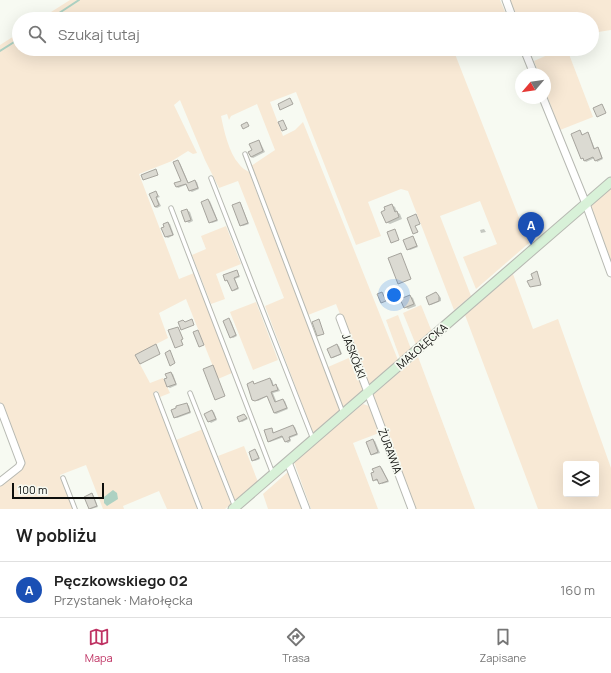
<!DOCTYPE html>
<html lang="pl">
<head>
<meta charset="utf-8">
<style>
	body { margin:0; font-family:Manrope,sans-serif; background:#f2f2f2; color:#222 }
	.controls { position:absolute; right:12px; bottom:12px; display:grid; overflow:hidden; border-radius:4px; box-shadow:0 4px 16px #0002 }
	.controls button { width:36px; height:36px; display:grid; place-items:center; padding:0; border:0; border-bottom:1px solid #e0e0e0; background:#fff; color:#222; font:20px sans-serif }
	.compass { position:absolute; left:515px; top:68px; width:36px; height:36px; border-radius:50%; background:#fff; box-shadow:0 4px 16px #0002; rotate:241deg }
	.scale { position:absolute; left:12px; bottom:10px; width:92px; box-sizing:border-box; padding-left:4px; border:2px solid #0e0f0c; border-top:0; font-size:11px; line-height:14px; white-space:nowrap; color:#0e0f0c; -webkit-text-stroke:3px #f7faf2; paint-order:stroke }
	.you { position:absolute; left:394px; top:295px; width:14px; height:14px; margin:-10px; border:3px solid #fff; border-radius:50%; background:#1a73e8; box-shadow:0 0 0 6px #1a73e833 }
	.badge { display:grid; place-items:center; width:26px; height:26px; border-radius:50%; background:#bf3263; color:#fff; font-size:13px; font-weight:700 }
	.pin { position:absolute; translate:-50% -33px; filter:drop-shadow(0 1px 2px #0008) }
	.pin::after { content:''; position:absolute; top:21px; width:14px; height:12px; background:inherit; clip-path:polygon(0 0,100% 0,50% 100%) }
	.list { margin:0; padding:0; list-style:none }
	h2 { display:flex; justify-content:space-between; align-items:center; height:52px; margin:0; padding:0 16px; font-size:17px }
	h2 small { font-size:13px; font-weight:400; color:#767676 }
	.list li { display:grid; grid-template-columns:26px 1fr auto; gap:12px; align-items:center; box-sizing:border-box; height:56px; padding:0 16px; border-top:1px solid #e0e0e0 }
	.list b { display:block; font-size:15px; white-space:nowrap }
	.list p { margin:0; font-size:13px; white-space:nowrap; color:#767676 }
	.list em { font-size:13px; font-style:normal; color:#767676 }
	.icon { flex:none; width:22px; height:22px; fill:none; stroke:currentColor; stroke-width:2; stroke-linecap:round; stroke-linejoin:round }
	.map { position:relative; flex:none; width:611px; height:509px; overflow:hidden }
	.search { position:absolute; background:#fff; box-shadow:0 4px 16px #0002; left:12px; right:12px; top:12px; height:44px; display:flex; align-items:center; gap:10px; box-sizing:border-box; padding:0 14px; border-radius:22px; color:#767676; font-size:15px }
	.sheet { height:108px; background:#fff }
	nav { display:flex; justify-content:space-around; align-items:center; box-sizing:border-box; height:56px; border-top:1px solid #e0e0e0; background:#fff; font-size:11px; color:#767676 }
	nav a { display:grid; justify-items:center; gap:2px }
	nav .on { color:#bf3263 }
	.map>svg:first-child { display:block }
</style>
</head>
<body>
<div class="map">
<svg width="611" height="509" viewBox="0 0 611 509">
	<rect width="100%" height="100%" fill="#f7faf2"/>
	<g fill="#f8e9d5" fill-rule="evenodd">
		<polygon points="70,0 500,0 508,19 40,19"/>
		<polygon points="510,0 611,0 611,30 592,33 592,19 518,19"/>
		<path d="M19,33V49H453L529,243L476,289L463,257L497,244L480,201L440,216L471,296L454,310L408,191L401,189L368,202L381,236L356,245L296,92L270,102L283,136L295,130L303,122L398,360L368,385L336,304L308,315L251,166L275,150L257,104L231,116L229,120L227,114L221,116C224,131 229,153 239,164C241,167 245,170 249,172L340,410L313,433L265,306L284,298L238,181L219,188L205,160L180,100L174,105L197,153L193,154L188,151L172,161L139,174L179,279L194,273L232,373L218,379L186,299L159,313L168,338L135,355L150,383L163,378L170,393L160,397L158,391L153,393L198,509H167L159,491L123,506L124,509H103L86,465L60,475L73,509H0V485L25,463L0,402V45Z"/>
		<polygon points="561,49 567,49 593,117 560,130 545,90 545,74 539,74 534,61"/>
		<polygon points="611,186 611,261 590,204"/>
		<polygon points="226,226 241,264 216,274 225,299 211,304 192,255 206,249 201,236"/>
		<path d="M513,274L533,329L558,319L611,468V509H538L465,315ZM566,464H596V494H566Z"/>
		<polygon points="256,302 278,360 253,370 230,312"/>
		<polygon points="421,305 432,332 416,345 403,313"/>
		<polygon points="398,315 411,349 400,358 386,320"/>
		<polygon points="417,354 475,509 415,509 372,396 404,368 403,366"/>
		<polygon points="351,357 364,389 343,407 328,367"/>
		<polygon points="363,404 369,406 379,433 353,443 378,509 311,509 294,462"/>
		<polygon points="203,429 231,504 225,509 203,509 176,440"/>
		<polygon points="244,446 258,482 235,501 218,456"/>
		<polygon points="289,471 303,509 268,509 263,494"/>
	</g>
	<polygon fill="#add1c2" points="113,490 117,493 118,499 107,506 104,503 104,497"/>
	<g fill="#0003">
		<polygon points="580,131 583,135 588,133 589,134 595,149 598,148 599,149 603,159 597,162 595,158 586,162 582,158"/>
		<polygon points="259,141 260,142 265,152 253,158 251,157"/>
		<polygon points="178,162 180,163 189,184 195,181 197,182 199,189 192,192 190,191 188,184 178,188 177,187 182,181"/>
		<polygon points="156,193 160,197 157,198 161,206 157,208 155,207 151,195"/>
		<polygon points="208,200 210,201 218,221 212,223 210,222 202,202"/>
		<polygon points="240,203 241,204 249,224 243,226 241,225"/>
		<polygon points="392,205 395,207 397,212 400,214 402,219 390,224 386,222"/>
		<polygon points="187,210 190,212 193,221 189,223 186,221"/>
		<polygon points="168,223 170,224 174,235 168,238 166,237 163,229"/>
		<polygon points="484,229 486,232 481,233 480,230"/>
		<polygon points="413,237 414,238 418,247 410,250 408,249"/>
		<polygon points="237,271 240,277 235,279 239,289 234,291 226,280"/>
		<polygon points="438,295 441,298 441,301 431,305 430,304"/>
		<polygon points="410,296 413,298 416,306 408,309 405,307"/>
		<polygon points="229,320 231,321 237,336 233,338 231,337"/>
		<polygon points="337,345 339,346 342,354 333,358 331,357"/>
		<polygon points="171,373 173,374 177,385 170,388 168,387 168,378"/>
		<polygon points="270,379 272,380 274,386 278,387 280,391 273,393 277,403 283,400 285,401 288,409 276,414 274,413 268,396 258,401 253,399 253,382 255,385"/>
		<polygon points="187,404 189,406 191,413 177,418 175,417"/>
		<polygon points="212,411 214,412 217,420 211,423 209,421"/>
		<polygon points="244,415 248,419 242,422 240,421"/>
		<polygon points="293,426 295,427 298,435 290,438 291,441 288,443 286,442 284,437 270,442 268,441 272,430 274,433"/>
		<polygon points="373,440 375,441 380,453 373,455 371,454"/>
		<polygon points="255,451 257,452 260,459 255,461 253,460"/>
		<polygon points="380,467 382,468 389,482 382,484 379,480 376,481 374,480"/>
		<polygon points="92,494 94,496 98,507 91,509 90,508"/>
	</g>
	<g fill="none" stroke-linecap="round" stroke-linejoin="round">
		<g stroke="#add1c2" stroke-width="2">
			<polyline points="50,19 79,0"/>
			<polyline points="0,51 19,39"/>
		</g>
	</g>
	<g fill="#dbdad2" stroke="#a6a49d">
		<polygon points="290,98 293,104 280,110 278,104"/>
		<polygon points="602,104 606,113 597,117 593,108"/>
		<polygon points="283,120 287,129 282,131 278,122"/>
		<polygon points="247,122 249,126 243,129 241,125"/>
		<polygon points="580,130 582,135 588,132 594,149 598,147 602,158 595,161 593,157 584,161 583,158 581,159 571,134"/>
		<polygon points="259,140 263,151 251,157 248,152 252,150 249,144"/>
		<polygon points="178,160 188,183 195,180 198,188 189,191 186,184 176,187 174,183 181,181 173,162"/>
		<polygon points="156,169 158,175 143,180 141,175"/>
		<polygon points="156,191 158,196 156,197 159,205 155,207 149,194"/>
		<polygon points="208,199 217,220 209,223 201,202"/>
		<polygon points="240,202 248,223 240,226 232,205"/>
		<polygon points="392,204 395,212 397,211 399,217 386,223 381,212 385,210 384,207"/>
		<polygon points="187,209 191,220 185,222 181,211"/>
		<polygon points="416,214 420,224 415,226 418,232 413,234 407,218"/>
		<polygon points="168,222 173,235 165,237 161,228 164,227 163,224"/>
		<polygon points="395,229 399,240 391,243 387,232"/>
		<polygon points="413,236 417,246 407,250 403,240"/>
		<polygon points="401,253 411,279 398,284 388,258"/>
		<polygon points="237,270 239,276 234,278 238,288 232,291 227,280 225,281 223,275"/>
		<polygon points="537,271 541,285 530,287 527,281 533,279 531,274"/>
		<polygon points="382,292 386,301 381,303 377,294"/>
		<polygon points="436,292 439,296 439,301 429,305 426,297"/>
		<polygon points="410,295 414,304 404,308 400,299"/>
		<polygon points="229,318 236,335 230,338 223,321"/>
		<polygon points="192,319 194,325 181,330 178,322 183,320 185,322"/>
		<polygon points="319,319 324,334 317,336 312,322"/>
		<polygon points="178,327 183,339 181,340 183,345 175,348 168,330"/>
		<polygon points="198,330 204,345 199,347 193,332"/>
		<polygon points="156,344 160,354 140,364 135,355"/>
		<polygon points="337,344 341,354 331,358 327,349"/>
		<polygon points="170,350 175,363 170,366 165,353"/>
		<polygon points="213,365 225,396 215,400 203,369"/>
		<polygon points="171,372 176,384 167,387 164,379 167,378 165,374"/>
		<polygon points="270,378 273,386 276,384 278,390 271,392 275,402 283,399 287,408 274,413 267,396 255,401 252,400 247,384 253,381 254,384"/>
		<polygon points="187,403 190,412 174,418 171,410 176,408 176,406"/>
		<polygon points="212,410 216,419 208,422 204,414"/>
		<polygon points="244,414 247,418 239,422 237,417"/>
		<polygon points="293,425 297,434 289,437 290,440 285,442 282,436 268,442 264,430 272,428 273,433"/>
		<polygon points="373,439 378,452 371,455 366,442"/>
		<polygon points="255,449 259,458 252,461 249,452"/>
		<polygon points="380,466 388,481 379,484 377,479 373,481 371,473 374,472 372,469"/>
		<polygon points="92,493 97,506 89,509 84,497"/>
	</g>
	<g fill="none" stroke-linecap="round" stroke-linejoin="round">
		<defs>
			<g id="lane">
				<polyline points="245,154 343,413"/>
				<polyline points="211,178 313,439"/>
				<polyline points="171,208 273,474"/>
				<polyline points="190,393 235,507"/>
				<polyline points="156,394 200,509"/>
				<polyline points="63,478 75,509"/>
			</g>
			<g id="street">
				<polyline points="506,0 513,19"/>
				<polyline points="524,49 534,74"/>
				<polyline points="543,98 586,204 611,273"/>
				<polyline points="340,318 412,509"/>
				<polyline points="0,407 21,463 19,467 0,482"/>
				<polyline points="288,462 306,509"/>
			</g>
			<polyline id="secondary" points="233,509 611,182"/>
		</defs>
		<use href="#lane" stroke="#b7b9b2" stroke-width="5.5"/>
		<use href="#street" stroke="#b7b9b2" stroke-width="9"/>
		<use href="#secondary" stroke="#b7b9b2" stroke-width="11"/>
		<use href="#lane" stroke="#fff" stroke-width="3.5"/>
		<use href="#street" stroke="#fff" stroke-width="7"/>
		<use href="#secondary" stroke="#d8f1d8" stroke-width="9"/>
	</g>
	<g text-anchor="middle" stroke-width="3.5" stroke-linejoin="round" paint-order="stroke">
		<g font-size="11" fill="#0e0f0c" stroke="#f7faf2">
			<text transform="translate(422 346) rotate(-41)" y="4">MAŁOŁĘCKA</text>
			<text transform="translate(354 356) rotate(69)" y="4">JASKÓŁKI</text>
			<text transform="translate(390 451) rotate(69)" y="4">ŻURAWIA</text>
		</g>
	</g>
</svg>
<div class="controls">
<button><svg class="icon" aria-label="layers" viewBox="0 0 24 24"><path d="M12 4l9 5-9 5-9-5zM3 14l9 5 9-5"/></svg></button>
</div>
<svg class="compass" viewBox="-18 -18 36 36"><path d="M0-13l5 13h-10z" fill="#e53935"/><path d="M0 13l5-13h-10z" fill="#767676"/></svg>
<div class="scale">100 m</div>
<div class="you"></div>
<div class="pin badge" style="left:531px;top:245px;background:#1a4fb4">A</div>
<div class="search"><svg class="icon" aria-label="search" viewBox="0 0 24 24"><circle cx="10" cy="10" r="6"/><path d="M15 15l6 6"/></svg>Szukaj tutaj</div>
</div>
<section class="sheet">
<h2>W pobliżu<small></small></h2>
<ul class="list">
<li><span class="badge" style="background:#1a4fb4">A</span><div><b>Pęczkowskiego 02</b><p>Przystanek · Małołęcka</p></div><em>160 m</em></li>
</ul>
</section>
<nav>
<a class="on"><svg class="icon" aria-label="map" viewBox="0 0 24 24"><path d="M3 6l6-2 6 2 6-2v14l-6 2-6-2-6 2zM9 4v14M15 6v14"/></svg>Mapa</a>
<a><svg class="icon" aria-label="directions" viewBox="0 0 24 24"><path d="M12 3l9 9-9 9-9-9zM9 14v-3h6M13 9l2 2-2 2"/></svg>Trasa</a>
<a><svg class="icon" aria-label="saved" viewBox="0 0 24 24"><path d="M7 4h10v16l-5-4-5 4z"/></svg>Zapisane</a>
</nav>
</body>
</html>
